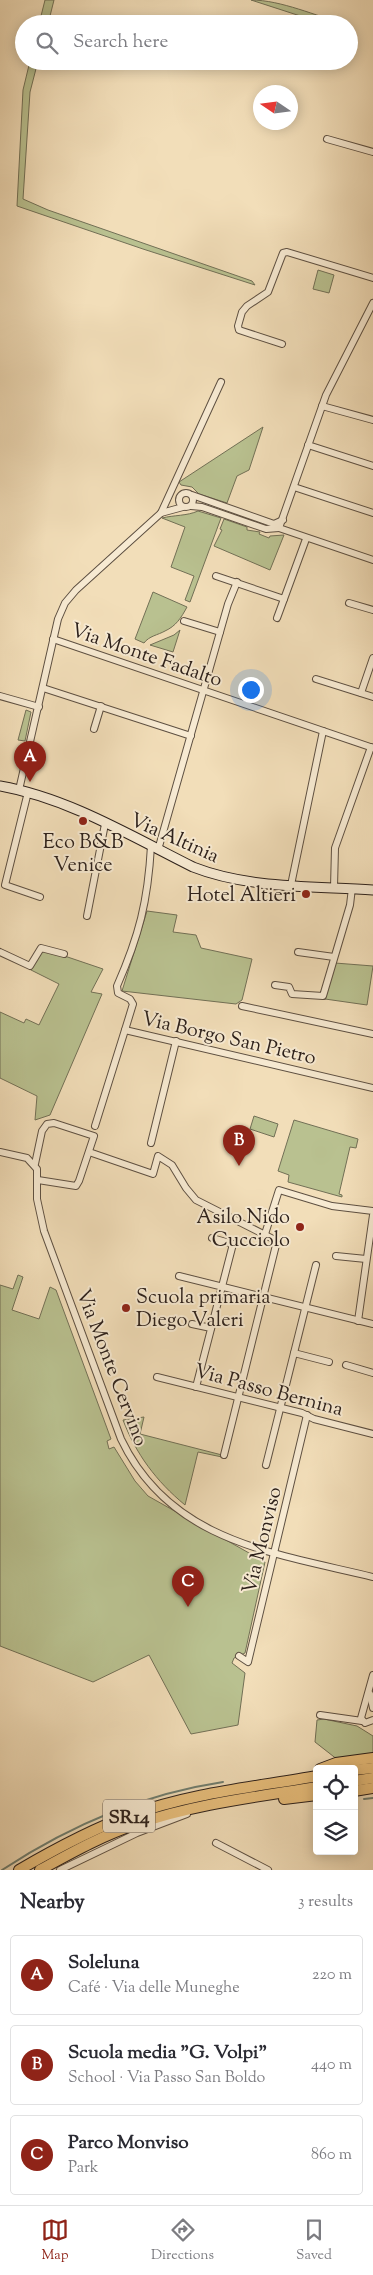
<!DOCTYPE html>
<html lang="en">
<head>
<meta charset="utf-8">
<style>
	body { margin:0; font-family:"Sorts Mill Goudy",serif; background:#f7f7f7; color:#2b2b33 }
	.controls { position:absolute; right:15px; bottom:15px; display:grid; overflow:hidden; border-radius:5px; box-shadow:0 2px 12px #0003 }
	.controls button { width:45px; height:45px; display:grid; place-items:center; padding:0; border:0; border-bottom:1px solid #e1e1e2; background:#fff; color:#2b2b33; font:25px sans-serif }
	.compass { position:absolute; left:253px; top:85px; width:45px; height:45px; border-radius:50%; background:#fff; box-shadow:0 2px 12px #0003; rotate:283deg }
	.you { position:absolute; left:250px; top:689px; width:18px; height:18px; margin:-12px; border:4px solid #fff; border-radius:50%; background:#1a73e8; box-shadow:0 0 0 8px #1a73e833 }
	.badge { display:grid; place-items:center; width:32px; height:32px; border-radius:50%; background:#8f2418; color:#fff; font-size:16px; font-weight:700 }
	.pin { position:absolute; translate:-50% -41px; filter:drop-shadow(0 1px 2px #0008) }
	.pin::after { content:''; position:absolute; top:26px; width:18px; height:15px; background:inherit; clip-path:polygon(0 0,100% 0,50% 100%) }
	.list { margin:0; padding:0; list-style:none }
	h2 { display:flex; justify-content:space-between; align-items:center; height:65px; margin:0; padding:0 20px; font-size:21px }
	h2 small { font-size:16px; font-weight:400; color:#7c7c81 }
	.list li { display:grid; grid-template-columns:32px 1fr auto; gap:15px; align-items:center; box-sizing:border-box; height:80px; margin:0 10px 10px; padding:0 10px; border:1px solid #e1e1e2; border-radius:5px }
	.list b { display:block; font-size:19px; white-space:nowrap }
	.list p { margin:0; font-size:16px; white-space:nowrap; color:#7c7c81 }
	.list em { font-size:16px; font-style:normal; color:#7c7c81 }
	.icon { flex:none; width:28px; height:28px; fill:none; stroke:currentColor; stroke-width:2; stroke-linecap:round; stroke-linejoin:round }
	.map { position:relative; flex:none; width:373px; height:1870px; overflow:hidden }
	.search { position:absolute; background:#fff; box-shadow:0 2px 12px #0003; left:15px; right:15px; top:15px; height:55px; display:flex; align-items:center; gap:12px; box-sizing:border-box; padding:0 18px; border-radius:28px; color:#7c7c81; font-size:19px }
	.sheet { height:335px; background:#fff }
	nav { display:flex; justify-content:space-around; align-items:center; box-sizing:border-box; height:70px; border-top:1px solid #e1e1e2; background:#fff; font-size:14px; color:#7c7c81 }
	nav a { display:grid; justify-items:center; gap:2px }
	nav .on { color:#8f2418 }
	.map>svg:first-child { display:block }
</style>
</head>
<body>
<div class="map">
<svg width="373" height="1870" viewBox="0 0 373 1870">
	<rect width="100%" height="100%" fill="#f2deb9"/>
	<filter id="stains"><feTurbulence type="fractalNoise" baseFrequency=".004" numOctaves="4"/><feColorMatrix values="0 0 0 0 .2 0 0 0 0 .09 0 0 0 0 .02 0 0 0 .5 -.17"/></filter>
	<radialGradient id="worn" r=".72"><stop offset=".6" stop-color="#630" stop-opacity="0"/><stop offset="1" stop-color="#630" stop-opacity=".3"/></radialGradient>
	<g fill="#b9c190" stroke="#727056">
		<polygon points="45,0 54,0 48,24 39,24"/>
		<path d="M251,0C281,0 316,16 345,24H325Z"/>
		<polygon points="30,61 38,61 30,92 23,199 48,210 252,281 255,285 143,249 17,206 23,90"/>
		<polygon points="318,270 334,275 329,293 313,289"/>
		<polygon points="263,427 249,470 237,476 227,503 199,494 192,487 181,485 179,482"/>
		<path d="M198,511L221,518L190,602L185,600L194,576L171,567L185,527L162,518C174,515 187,516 198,511Z"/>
		<polygon points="224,519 247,527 247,530 260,532 259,534 269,538 270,536 284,535 270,570 214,546 222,530 220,529"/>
		<path d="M153,592L187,607C181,618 176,626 165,631C158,635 149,636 144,643L135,639Z"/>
		<polygon points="180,630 173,652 150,645 174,635"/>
		<polygon points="26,710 31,712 25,741 18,740"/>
		<polygon points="147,911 177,915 173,932 196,935 201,948 252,959 242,1000 236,1004 122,991"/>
		<polygon points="41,948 103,969 91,992 102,994 50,1115 35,1120 37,1096 0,1078 0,1012 24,1023 26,1019 39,1025 59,984 31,970"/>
		<polygon points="335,963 373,966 367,1005 325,999"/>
		<polygon points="254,1116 278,1124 274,1137 250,1129"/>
		<polygon points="294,1120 358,1139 356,1148 350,1147 339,1194 342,1195 342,1197 288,1182 289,1175 278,1171"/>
		<polygon points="18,1275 23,1277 12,1310 39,1319 50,1287 56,1290 111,1439 107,1441 109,1449 114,1447 135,1481 148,1496 265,1562 245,1653 234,1658 232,1663 245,1673 238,1725 191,1734 149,1655 93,1682 0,1646 0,1285 13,1289"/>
		<path d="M144,1417L140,1434L222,1455V1457L198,1452L185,1505C156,1481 136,1454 123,1420Z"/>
		<polygon points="324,1719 357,1726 373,1736 373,1755 338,1760 315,1742 317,1720"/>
	</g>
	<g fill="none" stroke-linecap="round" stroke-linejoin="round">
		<g stroke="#6f7e70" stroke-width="2">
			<polyline points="364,1799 373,1798"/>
			<path d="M2,1870C69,1826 143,1794 223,1782"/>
		</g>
		<defs>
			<g id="minor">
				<polyline points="327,139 373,152"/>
				<polyline points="282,344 239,330 238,326 242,312 247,306 268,292 283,253 287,252 373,278"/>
				<polyline points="322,406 373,420"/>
				<polyline points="308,445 373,466"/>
				<polyline points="294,487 373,513"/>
				<circle cx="186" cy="500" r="7"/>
				<polyline points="192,495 274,524 283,520"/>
				<polyline points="191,506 202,507 266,529 279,528 326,395 373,303"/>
				<polyline points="161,513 221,382"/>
				<polyline points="279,528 373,560"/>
				<polyline points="216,576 284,599 306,539"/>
				<polyline points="349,603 373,610"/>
				<polyline points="277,618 284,599"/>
				<polyline points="184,621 220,632"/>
				<polyline points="53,639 373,748"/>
				<polyline points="316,679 373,697"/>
				<polyline points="43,688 191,736"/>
				<polyline points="361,693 373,658"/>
				<polyline points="0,696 39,707"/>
				<polyline points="94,729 101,706"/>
				<polyline points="19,790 58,619 65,603 76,590 161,513 183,507"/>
				<polyline points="28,792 5,885 40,897"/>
				<path d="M151,846C148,901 139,936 117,986L118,993L130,999L133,1004L125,1030L373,1088"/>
				<polyline points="158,850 228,604 237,582"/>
				<polyline points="291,885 323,731"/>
				<polyline points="334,887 335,848 371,747"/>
				<polyline points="87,916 105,824"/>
				<polyline points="0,952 30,966 41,948 64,954"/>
				<polyline points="298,952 334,957"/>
				<polyline points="275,985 289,987 292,994 323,996 350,905 352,888"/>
				<polyline points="242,1006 373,1034"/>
				<polyline points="95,1126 125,1030"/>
				<polyline points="151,1143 176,1041"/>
				<path d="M0,1152L27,1158L37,1169V1199L44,1231L121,1439C170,1542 274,1553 373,1577"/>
				<polyline points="89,1152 153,1174 158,1156 172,1165 186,1188 196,1200 277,1241 224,1455"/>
				<polyline points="35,1164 42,1131 47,1124 54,1123 94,1136 79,1181 76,1186 38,1180"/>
				<polyline points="265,1234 279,1190 332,1206 373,1211"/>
				<polyline points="336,1256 366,1259"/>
				<polyline points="179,1276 373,1324"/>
				<polyline points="358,1321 373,1215"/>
				<polyline points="192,1324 211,1328"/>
				<polyline points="294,1353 329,1362"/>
				<polyline points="346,1365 373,1373"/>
				<polyline points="157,1377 302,1413 314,1419 373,1434"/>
				<polyline points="196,1387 233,1244 212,1238"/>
				<polyline points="266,1465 316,1265"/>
				<polyline points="239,1656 248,1662 307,1415"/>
				<polyline points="373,1675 361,1718 365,1723 373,1720"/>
				<polyline points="370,1694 373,1708"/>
				<polyline points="320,1715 362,1721"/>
				<polyline points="216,1843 268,1870"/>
				<polyline points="60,1870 137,1833 187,1814"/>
			</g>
			<path id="secondary" d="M0,786C68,798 131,836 193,867C249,889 314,886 373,890"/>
			<g id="primary">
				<polyline points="320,1769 336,1763 373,1758"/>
				<polyline points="354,1770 373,1768"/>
				<polyline points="354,1781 373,1778"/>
				<polyline points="354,1791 373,1788"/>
				<polyline points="284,1799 317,1795"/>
				<path d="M19,1870C55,1849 92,1829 131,1815C191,1793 255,1787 317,1776"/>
				<path d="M40,1870C71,1853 103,1835 137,1824C195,1804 256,1797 317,1787"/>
			</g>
		</defs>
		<use href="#minor" stroke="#5e5042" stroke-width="8"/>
		<use href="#secondary" stroke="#2c201b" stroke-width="11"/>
		<use href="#primary" stroke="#2c201b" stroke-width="12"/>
		<use href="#minor" stroke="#f7ead2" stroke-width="6"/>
		<use href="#secondary" stroke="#f7ead2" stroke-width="9"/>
		<use href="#primary" stroke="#e9bf7c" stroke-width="10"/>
	</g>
	<g fill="#8f2418" stroke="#f7ead2" stroke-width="2">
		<circle cx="83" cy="821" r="5"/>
		<circle cx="306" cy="894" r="5"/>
		<circle cx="300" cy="1227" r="5"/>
		<circle cx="126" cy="1308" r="5"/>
	</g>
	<g text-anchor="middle" stroke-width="4" stroke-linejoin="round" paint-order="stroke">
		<rect fill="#f7ead2" stroke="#695d52" stroke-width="1" x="103" y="1799.5" width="52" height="33" rx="4"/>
		<g font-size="19" font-weight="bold" fill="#2c201b">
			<text x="129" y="1823">SR14</text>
		</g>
		<g font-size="20" fill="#2c201b" stroke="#f7ead2">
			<text transform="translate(147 654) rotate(19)" y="7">Via Monte Fadalto</text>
			<text transform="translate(175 837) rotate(24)" y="7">Via Altinia</text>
			<text transform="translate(229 1037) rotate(13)" y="7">Via Borgo San Pietro</text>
			<text transform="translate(113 1367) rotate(69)" y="7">Via Monte Cervino</text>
			<text transform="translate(269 1389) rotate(15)" y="7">Via Passo Bernina</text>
			<text transform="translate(261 1540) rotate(-76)" y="7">Via Monviso</text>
		</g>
		<g font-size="20" fill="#2c201b" stroke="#f7ead2" text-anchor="end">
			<text x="83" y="848" text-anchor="middle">Eco B&amp;B<tspan x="83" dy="23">Venice</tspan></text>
			<text x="296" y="901">Hotel Altieri</text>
			<text x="290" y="1223">Asilo Nido<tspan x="290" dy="23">Cucciolo</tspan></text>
			<text x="136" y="1303" text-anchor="start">Scuola primaria<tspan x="136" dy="23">Diego Valeri</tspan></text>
		</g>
	</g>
	<rect width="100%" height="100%" filter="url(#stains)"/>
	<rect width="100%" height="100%" fill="url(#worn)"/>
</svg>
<div class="controls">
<button><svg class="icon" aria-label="locate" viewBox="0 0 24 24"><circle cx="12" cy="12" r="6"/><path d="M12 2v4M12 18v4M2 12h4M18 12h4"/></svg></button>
<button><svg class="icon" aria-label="layers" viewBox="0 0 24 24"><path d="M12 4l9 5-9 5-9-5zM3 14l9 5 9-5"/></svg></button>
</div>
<svg class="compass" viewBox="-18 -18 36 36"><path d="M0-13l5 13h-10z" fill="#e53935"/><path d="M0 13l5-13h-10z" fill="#7c7c81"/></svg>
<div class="you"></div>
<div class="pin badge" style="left:30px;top:782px">A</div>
<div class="pin badge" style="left:239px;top:1166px">B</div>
<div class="pin badge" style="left:188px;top:1607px">C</div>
<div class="search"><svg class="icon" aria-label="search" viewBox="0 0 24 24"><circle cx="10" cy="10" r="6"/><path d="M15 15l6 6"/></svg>Search here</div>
</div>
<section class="sheet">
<h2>Nearby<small>3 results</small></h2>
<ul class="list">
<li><span class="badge">A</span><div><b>Soleluna</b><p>Café · Via delle Muneghe</p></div><em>220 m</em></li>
<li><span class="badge">B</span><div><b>Scuola media &quot;G. Volpi&quot;</b><p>School · Via Passo San Boldo</p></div><em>440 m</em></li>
<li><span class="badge">C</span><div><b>Parco Monviso</b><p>Park</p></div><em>860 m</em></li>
</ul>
</section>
<nav>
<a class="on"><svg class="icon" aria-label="map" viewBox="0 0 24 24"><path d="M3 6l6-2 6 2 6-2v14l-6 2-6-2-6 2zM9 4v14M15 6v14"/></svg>Map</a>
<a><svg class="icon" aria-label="directions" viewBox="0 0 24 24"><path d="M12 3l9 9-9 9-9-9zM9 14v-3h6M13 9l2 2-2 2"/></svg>Directions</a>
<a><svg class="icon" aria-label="saved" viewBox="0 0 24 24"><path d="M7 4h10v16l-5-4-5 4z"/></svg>Saved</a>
</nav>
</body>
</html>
